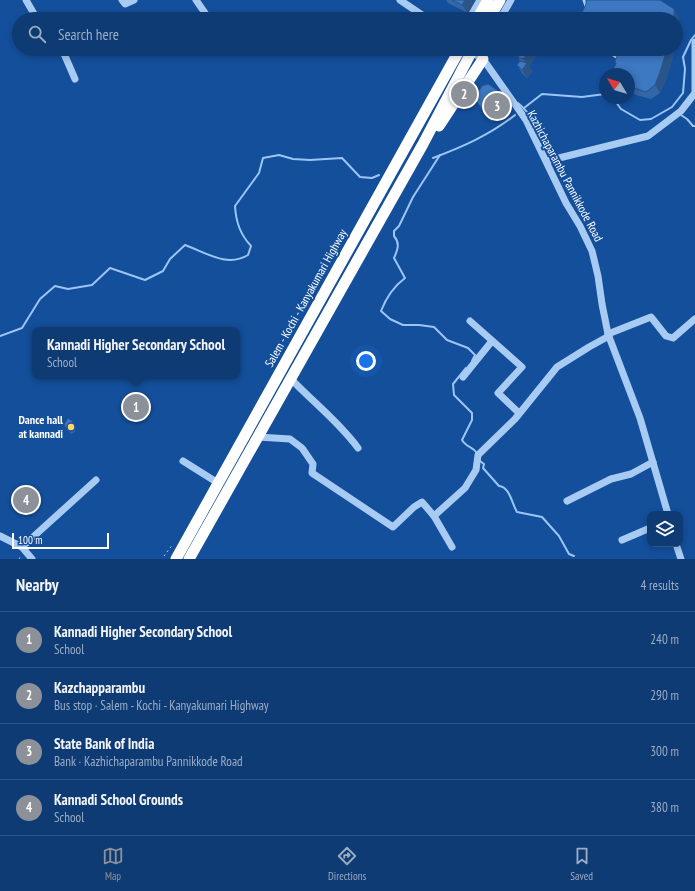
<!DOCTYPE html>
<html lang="en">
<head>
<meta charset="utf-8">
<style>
	body { margin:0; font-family:"PT Sans Narrow",sans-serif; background:#1d467c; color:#f1f3f6 }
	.controls { position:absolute; right:12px; bottom:12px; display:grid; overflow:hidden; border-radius:8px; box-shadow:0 2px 6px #0003 }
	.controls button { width:36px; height:36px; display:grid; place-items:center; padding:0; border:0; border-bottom:1px solid #2f5586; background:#0f3b74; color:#f1f3f6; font:20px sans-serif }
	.compass { position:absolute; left:599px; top:68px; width:36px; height:36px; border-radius:50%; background:#0f3b74; box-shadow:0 2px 6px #0003; rotate:308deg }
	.scale { position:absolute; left:12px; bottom:10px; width:97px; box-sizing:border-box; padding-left:4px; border:2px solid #fff; border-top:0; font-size:11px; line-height:14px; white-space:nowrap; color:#fff; -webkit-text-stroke:3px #144f9b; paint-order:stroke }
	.you { position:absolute; left:366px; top:361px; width:14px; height:14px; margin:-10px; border:3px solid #fff; border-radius:50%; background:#1a73e8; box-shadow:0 0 0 6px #1a73e833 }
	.badge { display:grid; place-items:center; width:26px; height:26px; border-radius:50%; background:#8c9099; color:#fff; font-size:13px; font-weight:700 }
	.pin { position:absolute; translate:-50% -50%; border:2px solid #fff; box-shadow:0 1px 4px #0006 }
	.popup { position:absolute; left:32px; top:327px; width:208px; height:52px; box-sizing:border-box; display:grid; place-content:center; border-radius:8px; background:#0f3b74; filter:drop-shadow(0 1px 3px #0005); font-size:13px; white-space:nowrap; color:#9badc5 }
	.popup b { font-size:15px; color:#f1f3f6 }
	.popup::after { content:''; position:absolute; left:50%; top:100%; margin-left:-8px; border:8px solid transparent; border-top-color:#0f3b74 }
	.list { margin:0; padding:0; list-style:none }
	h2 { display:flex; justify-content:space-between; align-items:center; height:52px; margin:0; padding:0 16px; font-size:17px }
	h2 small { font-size:13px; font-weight:400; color:#9badc5 }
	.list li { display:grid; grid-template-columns:26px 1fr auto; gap:12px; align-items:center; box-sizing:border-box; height:56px; padding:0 16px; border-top:1px solid #2f5586 }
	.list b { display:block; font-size:15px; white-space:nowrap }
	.list p { margin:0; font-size:13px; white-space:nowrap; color:#9badc5 }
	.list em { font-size:13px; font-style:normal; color:#9badc5 }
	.icon { flex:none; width:22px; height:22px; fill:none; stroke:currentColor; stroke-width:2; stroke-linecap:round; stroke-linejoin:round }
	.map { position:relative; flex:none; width:695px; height:559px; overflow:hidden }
	.search { position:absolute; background:#0f3b74; box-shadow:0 2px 6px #0003; left:12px; right:12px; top:12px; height:44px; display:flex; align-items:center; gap:10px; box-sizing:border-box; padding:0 14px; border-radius:22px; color:#9badc5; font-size:15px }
	.sheet { height:276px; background:#0f3b74 }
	nav { display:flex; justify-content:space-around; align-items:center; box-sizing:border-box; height:56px; border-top:1px solid #2f5586; background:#0f3b74; font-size:11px; color:#9badc5 }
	nav a { display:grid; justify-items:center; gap:2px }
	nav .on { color:#8c9099 }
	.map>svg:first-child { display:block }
</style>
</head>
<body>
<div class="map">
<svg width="695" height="559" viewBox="0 0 695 559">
	<rect width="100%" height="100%" fill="#144f9b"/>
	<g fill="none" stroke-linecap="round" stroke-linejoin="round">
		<g stroke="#9bc5f6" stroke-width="2">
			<polyline points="613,98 621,109 640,120 651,119 672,107 683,93 685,69 683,57 691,40 695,35"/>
			<path d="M518,103C527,110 548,138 548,148"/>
			<polyline points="524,108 542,94 582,97 605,94"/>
			<polyline points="681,115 687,119 693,126 695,126"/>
			<path d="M440,155L413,197L399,226L394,231V236C400,243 398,249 394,258L405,278C393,287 386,298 381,311L390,319L403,325H419L434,327L447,340L468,348L475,355L472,361"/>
			<path d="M433,158C462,147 490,135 515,115"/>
			<path d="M0,336L22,328L40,299L55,286L68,289L92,285L110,268L145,280L163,271L170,259L185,245C205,252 227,268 248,255L251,246C240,234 236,222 235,206L259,173L263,158L279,155L293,159L310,160L342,158L360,177L372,178L379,175"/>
			<path d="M466,368L453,384L454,395L472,413V420L462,440C466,447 473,447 477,453"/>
			<path d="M480,461L484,464L483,468L499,486C510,487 512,504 517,512L542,517L559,536L569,554L574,556"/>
		</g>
		<g stroke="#a8cbf3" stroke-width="1" stroke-dasharray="2 3" stroke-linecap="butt">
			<polyline points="164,556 173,544"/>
			<polyline points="19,559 21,556"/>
		</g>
		<g stroke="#a8cbf3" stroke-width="7">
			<polyline points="26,0 37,19"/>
			<polyline points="122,0 125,4 134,0"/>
			<polyline points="196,0 205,13"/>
			<polyline points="400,0 428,19"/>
			<polyline points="469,19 480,0"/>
			<polyline points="500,19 511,0"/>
			<polyline points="585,19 589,9 586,0"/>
			<polyline points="62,49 75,79"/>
			<polyline points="466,49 483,59 526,120 566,203 580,226 592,251 598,276 602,304 608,334 640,418 668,514"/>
			<polyline points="608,49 618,56 623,49"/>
			<polyline points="547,161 648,136 681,111 695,93 695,42"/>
			<polyline points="470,321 522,367 498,393 519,413"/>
			<polyline points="608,334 651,317 666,336 673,338 695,319"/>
			<polyline points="463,377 492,341"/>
			<path d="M291,379C313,402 339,422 358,448"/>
			<polyline points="258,437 290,439 302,448 313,464 312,473 393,527 414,507 422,502 434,516 452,547"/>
			<polyline points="183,461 218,483"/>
			<polyline points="567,501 611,479 631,474 653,462"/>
			<polyline points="434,516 465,488 476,470 478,455 515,419 557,367 589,347 609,336"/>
			<polyline points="0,536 22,547 32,559"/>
			<polyline points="622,540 650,528"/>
			<polyline points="676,544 681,559"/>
			<polyline points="22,547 96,480"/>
		</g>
		<g stroke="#fff" stroke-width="11">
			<polyline points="477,19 488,0"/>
			<polyline points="489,19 500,0"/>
			<polyline points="439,126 483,59"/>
			<polyline points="176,559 460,49"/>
			<polyline points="189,559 423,144 473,49"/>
		</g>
	</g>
	<g fill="#3467a7">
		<polygon points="446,0 475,0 468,13 448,3"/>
		<polygon points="616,49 675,49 666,80 660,93 651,99 636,95 629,91 629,74 616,64 620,51"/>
		<polygon points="538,54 529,66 533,71 527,78 522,73 517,65 520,61 518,57"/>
		<polygon points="501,95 504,110 491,122 474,98"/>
		<polygon points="64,425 76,426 75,432 71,434"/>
	</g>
	<g fill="#2b5488">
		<polygon points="465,0 475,0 468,13 462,5"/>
		<polygon points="674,9 679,17 679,35 676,45 676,19 674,19"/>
		<polygon points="531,49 534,49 538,54 529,66 533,71 527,78 522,70 526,65 523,59"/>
		<polygon points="667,49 675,49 666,80 660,93 655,85"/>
		<polygon points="497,90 501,95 504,110 500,104"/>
		<polygon points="73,422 76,426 75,432 72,428"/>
	</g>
	<g fill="#3d78c2" stroke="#2b5488">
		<polygon points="452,0 465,0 462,5"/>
		<polygon points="586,0 660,0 674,9 674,19 580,19 580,17 586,4"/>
		<polygon points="524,49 531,49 523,59 518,57"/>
		<polygon points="621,49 667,49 660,72 655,85 646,92 629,86 629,74 613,74 611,73 616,64 615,60"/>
		<polygon points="520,61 527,63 522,70 517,65"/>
		<polygon points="488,84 497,90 500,104 487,116 474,98 482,86"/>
		<polygon points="68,418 73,422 72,428 68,430 64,425"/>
	</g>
	<circle fill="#ffd46b" stroke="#144f9b" stroke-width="1.5" cx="71" cy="427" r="4"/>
	<g text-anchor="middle" stroke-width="4" stroke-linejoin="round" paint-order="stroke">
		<g font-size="12" fill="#fff" stroke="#144f9b">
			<text transform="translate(565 176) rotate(62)" y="4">Kazhichaparambu Pannikkode Road</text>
			<text transform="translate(306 298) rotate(-61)" y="4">Salem - Kochi - Kanyakumari Highway</text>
		</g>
		<g font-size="12" font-weight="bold" fill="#fff" stroke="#144f9b" text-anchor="end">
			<text x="63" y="424">Dance hall<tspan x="63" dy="14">at kannadi</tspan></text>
		</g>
	</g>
</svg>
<div class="controls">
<button><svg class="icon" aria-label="layers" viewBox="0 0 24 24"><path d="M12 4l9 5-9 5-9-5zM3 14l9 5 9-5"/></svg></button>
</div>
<svg class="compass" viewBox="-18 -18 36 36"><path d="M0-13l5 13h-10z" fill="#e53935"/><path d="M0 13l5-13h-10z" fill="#9badc5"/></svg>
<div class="scale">100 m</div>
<div class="you"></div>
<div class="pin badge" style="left:136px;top:407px">1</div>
<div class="popup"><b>Kannadi Higher Secondary School</b>School</div>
<div class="pin badge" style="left:464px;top:94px">2</div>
<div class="pin badge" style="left:497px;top:106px">3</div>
<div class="pin badge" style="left:26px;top:500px">4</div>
<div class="search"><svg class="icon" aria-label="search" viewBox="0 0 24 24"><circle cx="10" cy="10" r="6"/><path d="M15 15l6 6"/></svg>Search here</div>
</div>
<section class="sheet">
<h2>Nearby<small>4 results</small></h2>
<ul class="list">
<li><span class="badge">1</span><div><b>Kannadi Higher Secondary School</b><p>School</p></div><em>240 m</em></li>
<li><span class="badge">2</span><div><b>Kazchapparambu</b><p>Bus stop · Salem - Kochi - Kanyakumari Highway</p></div><em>290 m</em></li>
<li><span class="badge">3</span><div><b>State Bank of India</b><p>Bank · Kazhichaparambu Pannikkode Road</p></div><em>300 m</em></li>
<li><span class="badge">4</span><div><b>Kannadi School Grounds</b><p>School</p></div><em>380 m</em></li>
</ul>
</section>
<nav>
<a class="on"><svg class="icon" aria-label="map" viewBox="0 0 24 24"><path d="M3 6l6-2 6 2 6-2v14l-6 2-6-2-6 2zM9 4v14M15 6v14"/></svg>Map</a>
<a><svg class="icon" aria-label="directions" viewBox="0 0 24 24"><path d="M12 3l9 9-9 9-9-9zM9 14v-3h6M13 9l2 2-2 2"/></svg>Directions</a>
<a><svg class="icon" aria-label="saved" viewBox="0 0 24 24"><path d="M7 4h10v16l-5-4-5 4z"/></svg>Saved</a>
</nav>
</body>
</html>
